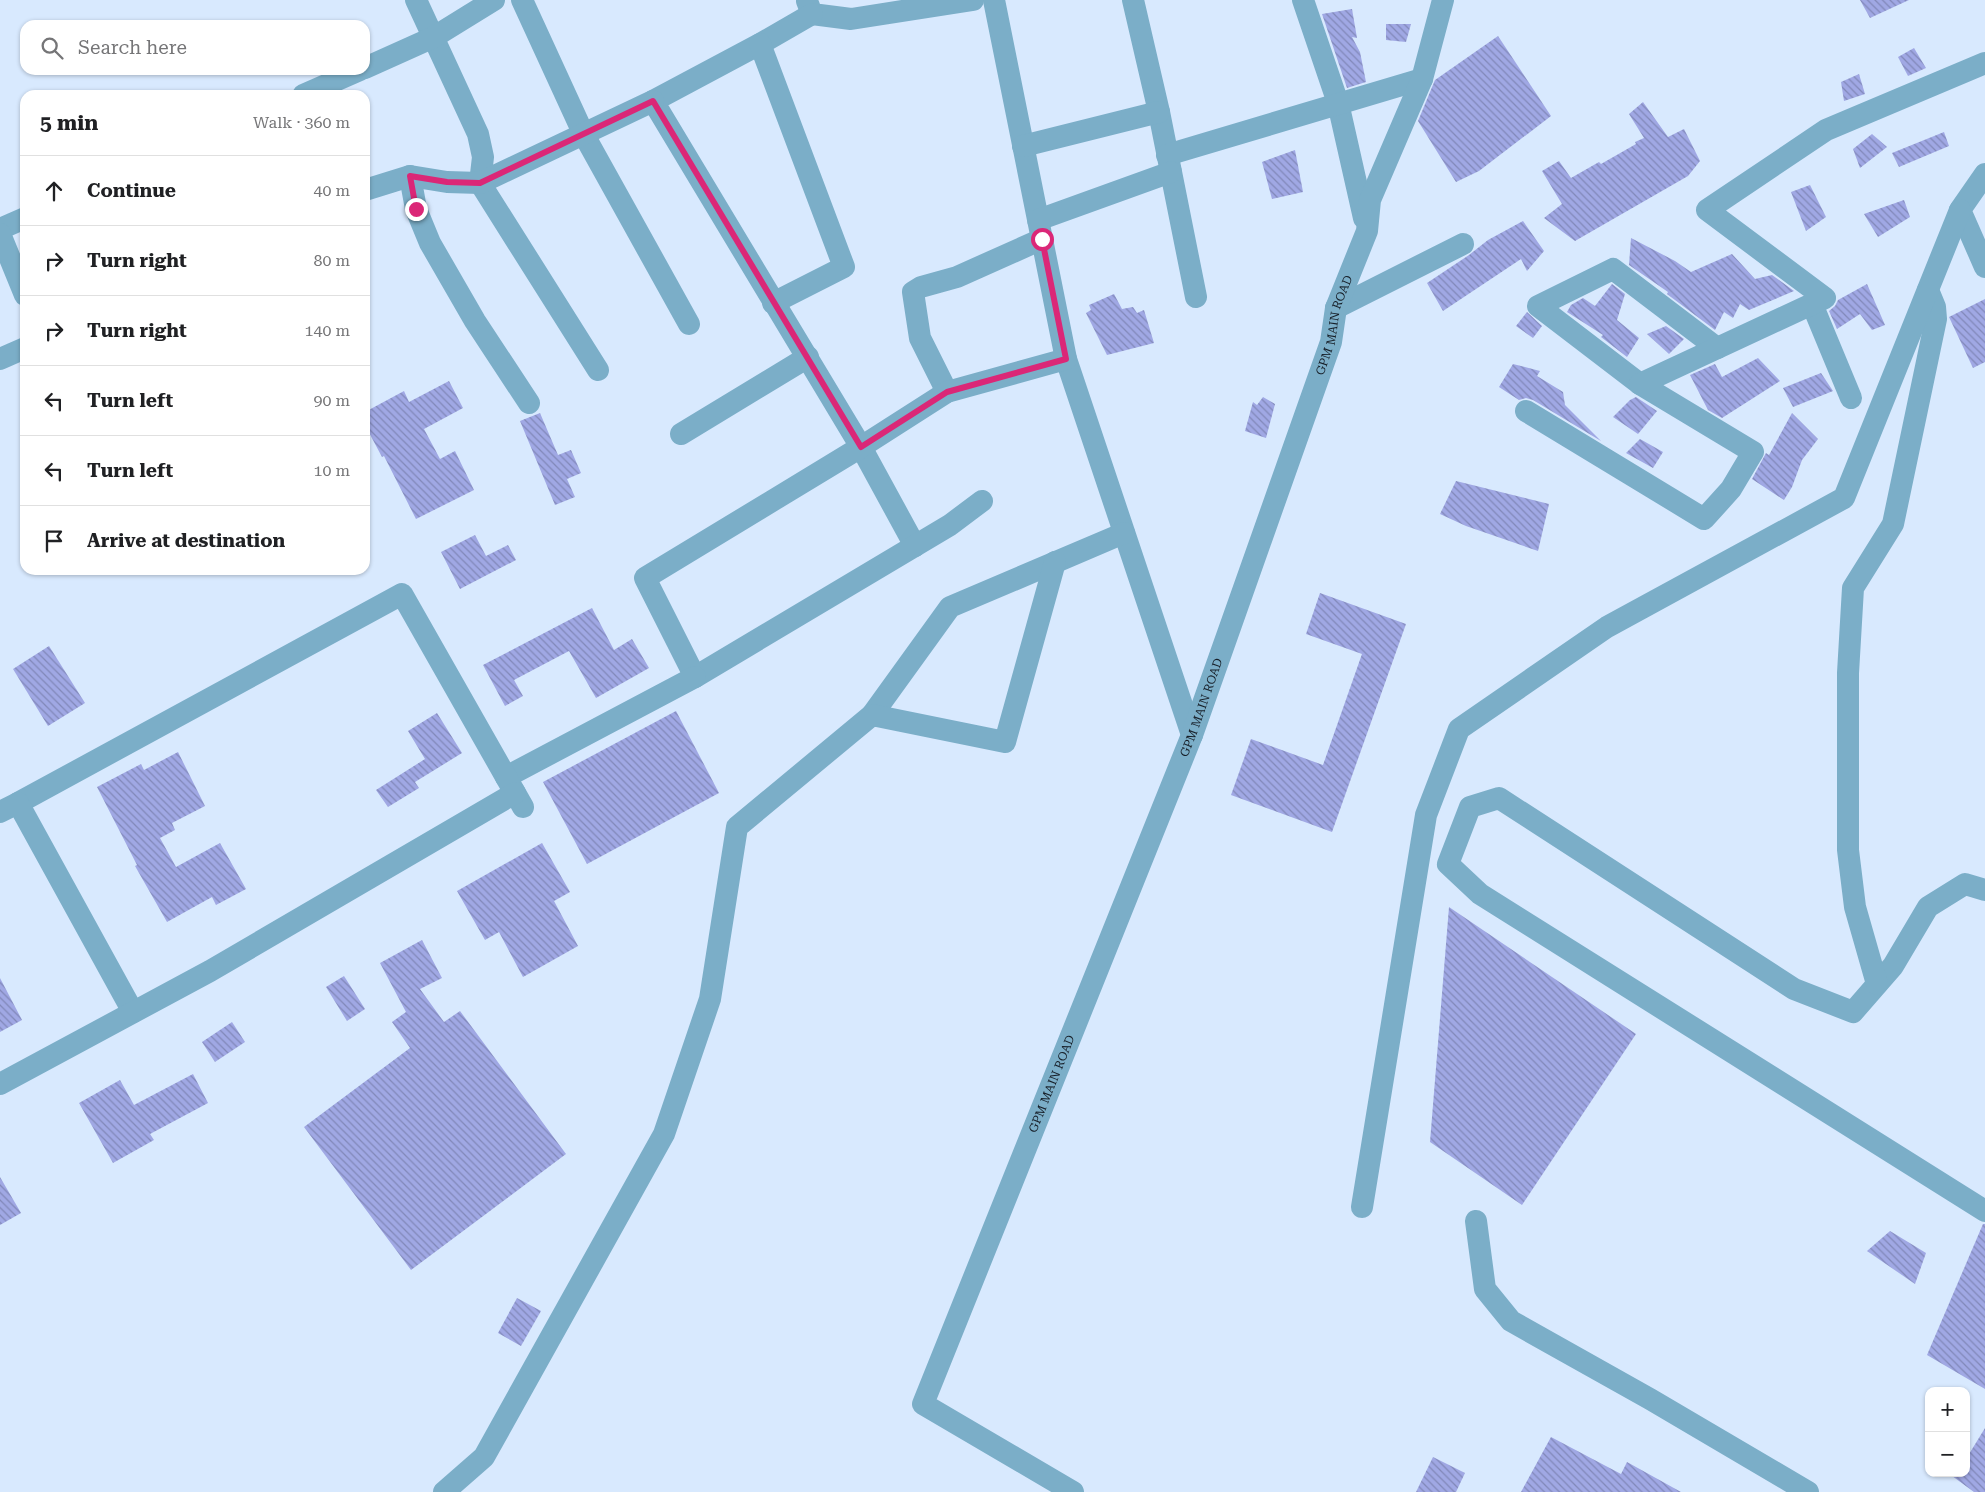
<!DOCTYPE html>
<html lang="en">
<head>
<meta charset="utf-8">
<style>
	body { margin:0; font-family:"Roboto Serif",serif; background:#f2f2f2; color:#202124 }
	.controls { position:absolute; right:15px; bottom:15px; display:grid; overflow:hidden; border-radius:10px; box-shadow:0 1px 4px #0004 }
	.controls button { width:45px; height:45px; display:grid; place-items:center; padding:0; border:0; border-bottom:1px solid #e0e0e0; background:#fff; color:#202124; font:25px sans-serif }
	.stop { position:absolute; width:15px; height:15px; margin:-11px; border:4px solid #db2777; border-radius:50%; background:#fff }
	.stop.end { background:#db2777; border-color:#fff; box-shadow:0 1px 5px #0008 }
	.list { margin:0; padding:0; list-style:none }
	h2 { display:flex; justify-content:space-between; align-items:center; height:65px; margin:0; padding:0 20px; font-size:21px }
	h2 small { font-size:16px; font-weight:400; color:#757577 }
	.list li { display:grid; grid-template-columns:32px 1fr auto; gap:15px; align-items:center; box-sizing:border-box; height:70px; padding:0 20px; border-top:1px solid #e0e0e0 }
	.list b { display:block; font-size:19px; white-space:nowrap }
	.list em { font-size:16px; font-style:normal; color:#757577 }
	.icon { flex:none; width:28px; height:28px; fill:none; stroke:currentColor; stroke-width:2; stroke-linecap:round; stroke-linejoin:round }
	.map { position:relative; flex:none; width:1985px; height:1492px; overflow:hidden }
	.search { position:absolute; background:#fff; box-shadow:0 1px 4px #0004; left:20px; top:20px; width:350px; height:55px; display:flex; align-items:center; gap:12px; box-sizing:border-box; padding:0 18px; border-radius:15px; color:#757577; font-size:19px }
	.panel { position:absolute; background:#fff; box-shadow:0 1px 4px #0004; left:20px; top:90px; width:350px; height:485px; border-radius:15px }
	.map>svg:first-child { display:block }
</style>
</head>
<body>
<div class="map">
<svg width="1985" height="1492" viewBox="0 0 1985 1492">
	<defs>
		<pattern id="building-back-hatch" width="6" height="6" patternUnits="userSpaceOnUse" patternTransform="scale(1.25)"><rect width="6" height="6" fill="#a0a8e4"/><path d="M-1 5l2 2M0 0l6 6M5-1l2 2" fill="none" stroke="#8188b9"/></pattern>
	</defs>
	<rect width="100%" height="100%" fill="#d8e9fe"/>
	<g fill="url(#building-back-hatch)">
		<polygon points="1860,0 1909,0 1870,18"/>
		<polygon points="1352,9 1357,38 1352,37 1360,52 1366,82 1347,88 1322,14"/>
		<polygon points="1386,24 1411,24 1406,42 1386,40"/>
		<polygon points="1498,36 1551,116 1479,171 1456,182 1418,121 1435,80"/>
		<polygon points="1914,48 1926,68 1908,76 1898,57"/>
		<polygon points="1859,74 1865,94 1844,101 1841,82"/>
		<polygon points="1643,102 1668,137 1684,129 1700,161 1688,176 1575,241 1544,218 1562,204 1542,171 1559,161 1571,178 1599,162 1601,164 1636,144 1635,142 1644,138 1629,114"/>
		<polygon points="1944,132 1949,146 1899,167 1892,153"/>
		<polygon points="1872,134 1887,147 1860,168 1853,149"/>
		<polygon points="1295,150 1303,192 1272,199 1262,162"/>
		<polygon points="1810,185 1826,217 1806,231 1791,192"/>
		<polygon points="1904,200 1910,217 1878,237 1864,214"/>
		<polygon points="1523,221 1544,251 1527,271 1521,259 1443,311 1427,283 1469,255 1488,240"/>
		<polygon points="1631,238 1675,261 1691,272 1732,254 1755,279 1772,275 1794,291 1749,310 1740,304 1733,318 1724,312 1715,330 1667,294 1668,292 1629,265"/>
		<polygon points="1612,284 1625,294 1617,320 1639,338 1627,357 1601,337 1603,335 1567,312 1571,305 1583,298 1595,306"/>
		<polygon points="1867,284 1885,325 1872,330 1860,314 1837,329 1829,311 1835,306 1838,300"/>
		<polygon points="1114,294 1122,309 1133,307 1137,313 1144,310 1154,343 1107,355 1086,313 1091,310 1089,305"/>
		<polygon points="1985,299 1985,362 1973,368 1949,317"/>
		<polygon points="1527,312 1542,326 1533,338 1516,326"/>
		<polygon points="1666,326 1684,339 1669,354 1647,334"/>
		<polygon points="1758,358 1780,381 1722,418 1708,410 1690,375 1715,364 1722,377"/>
		<polygon points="1513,364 1540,371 1537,376 1563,392 1565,405 1601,441 1533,400 1526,398 1519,400 1499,387"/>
		<polygon points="1821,373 1833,391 1793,407 1783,388"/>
		<polygon points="449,381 463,408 424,429 440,459 455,451 474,490 416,519 384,456 382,457 365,425 365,412 404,391 409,402"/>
		<polygon points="1263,397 1275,404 1266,438 1245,431 1253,402 1257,405"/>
		<polygon points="1636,397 1657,411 1638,434 1613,417 1630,400"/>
		<polygon points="540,413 558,455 571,450 581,473 567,479 575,497 555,505 520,421"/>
		<polygon points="1792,413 1818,439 1802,460 1792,487 1784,500 1752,479 1766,453 1769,455"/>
		<polygon points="1640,439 1663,452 1653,468 1626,453"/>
		<polygon points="1456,481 1549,504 1538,551 1466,526 1440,514"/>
		<polygon points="475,535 486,556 508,545 516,560 460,589 441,552"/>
		<polygon points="1320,593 1406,624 1332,832 1231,795 1251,739 1323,765 1362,654 1306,634"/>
		<polygon points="592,608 614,650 632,639 649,668 596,698 569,651 514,680 523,696 505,706 483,665"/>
		<polygon points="49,646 85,703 48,726 13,669"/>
		<polygon points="676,711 719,793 587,864 543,782"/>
		<polygon points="437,713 462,753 415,782 419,788 388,807 376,790 425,759 408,731"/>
		<polygon points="178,752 205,806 172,823 175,830 160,838 176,867 220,843 246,889 216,905 212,897 167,922 135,866 137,865 97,787 141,764 144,770"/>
		<polygon points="542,843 570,892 554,901 578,946 523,977 499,932 485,940 457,891"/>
		<polygon points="1449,907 1636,1034 1522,1205 1430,1142"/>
		<polygon points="422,940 442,978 420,989 444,1022 460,1011 566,1154 411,1270 304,1127 410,1048 392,1022 406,1012 380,963"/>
		<polygon points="344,976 365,1009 347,1021 326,987"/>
		<polygon points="0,978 22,1020 0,1032"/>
		<polygon points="232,1022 245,1042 215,1062 202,1042"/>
		<polygon points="193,1074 208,1103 150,1134 154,1140 113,1163 79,1103 120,1080 134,1105"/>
		<polygon points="0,1177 21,1213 0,1225"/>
		<polygon points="1983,1224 1985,1224 1985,1389 1927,1355"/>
		<polygon points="1890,1231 1926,1253 1915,1284 1867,1251"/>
		<polygon points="517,1298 541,1311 521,1346 498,1333"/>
		<polygon points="1985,1428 1985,1492 1974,1492 1948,1473 1966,1473 1966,1459"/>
		<polygon points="1551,1437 1621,1474 1627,1462 1681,1492 1521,1492"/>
		<polygon points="1433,1457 1465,1473 1456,1492 1416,1492"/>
	</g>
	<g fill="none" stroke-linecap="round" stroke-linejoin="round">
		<g stroke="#7baec8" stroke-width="22">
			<polyline points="416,0 478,134 483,157 480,183 598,370"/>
			<polyline points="522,0 584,135 689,324"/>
			<polyline points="994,0 1066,359 1192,735"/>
			<polyline points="1133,0 1159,112 1196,297"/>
			<polyline points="1303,0 1338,103 1364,218"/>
			<polyline points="807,1 812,14 851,19 973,0"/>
			<polyline points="812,14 760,44 653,101 861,447 915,546"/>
			<polyline points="760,44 844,267 773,303"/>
			<polyline points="365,68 434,37 494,0"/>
			<polyline points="303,95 360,70"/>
			<polyline points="1023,146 1159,112"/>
			<polyline points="1167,155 1422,79"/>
			<polyline points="1985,174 1960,210 1985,267"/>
			<polyline points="410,176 416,209 430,243 475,321 529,403"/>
			<polyline points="365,190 410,176 447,182 480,183 653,101"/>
			<polyline points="1038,220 1171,172"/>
			<polyline points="0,229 25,218"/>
			<polyline points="0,234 25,295"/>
			<polyline points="1812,304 1851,398"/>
			<polyline points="1336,308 1463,244"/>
			<polyline points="0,359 25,348"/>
			<polyline points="1640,384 1538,306 1613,269 1717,348"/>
			<polyline points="947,392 920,338 913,292 921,287 957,277 1042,239"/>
			<polyline points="1526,411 1704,519 1731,489 1753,452 1640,384 1825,298 1707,210 1826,130 1985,63"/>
			<polyline points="681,434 808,357"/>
			<polyline points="982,501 950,525 695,677 645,578 861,447 947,392 1066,359"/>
			<polyline points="872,715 950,607 1124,533"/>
			<polyline points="506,777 695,677"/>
			<polyline points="18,803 402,594 523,807"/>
			<polyline points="0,812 18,803 133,1012"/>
			<polyline points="1985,890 1965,884 1928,907 1893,966 1853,1012 1794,989 1499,798 1470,807 1448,864 1480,894 1985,1211"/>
			<polyline points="1877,984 1855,907 1848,850 1848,673 1853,588 1893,524 1936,319 1935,307 1928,290"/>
			<polyline points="0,1084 210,971 515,793"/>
			<polyline points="1362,1207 1426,815 1459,729 1607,627 1844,498 1960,210"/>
			<polyline points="1476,1221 1485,1289 1511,1321 1650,1399 1808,1492"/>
			<polyline points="444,1492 484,1457 664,1134 710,999 737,827 872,715 1005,742 1055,562"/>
			<path id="s1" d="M1073,1492L923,1404L1192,735L1331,342L1336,308L1367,231L1370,200L1422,79L1443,0"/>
		</g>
	</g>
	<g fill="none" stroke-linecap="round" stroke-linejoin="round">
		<polyline stroke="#db2777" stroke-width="6" points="416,209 410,176 447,182 480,183 653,101 861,447 947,392 1066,359 1042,239"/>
	</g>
	<g text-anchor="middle" stroke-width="4" stroke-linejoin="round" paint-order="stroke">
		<g font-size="12" fill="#171f28" stroke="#fff">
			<text dy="4" stroke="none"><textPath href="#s1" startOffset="1329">GPM MAIN ROAD</textPath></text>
			<text dy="4" stroke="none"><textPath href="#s1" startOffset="924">GPM MAIN ROAD</textPath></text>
			<text dy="4" stroke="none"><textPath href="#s1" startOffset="519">GPM MAIN ROAD</textPath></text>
		</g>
	</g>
</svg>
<div class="controls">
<button>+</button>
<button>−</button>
</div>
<div class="stop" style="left:1042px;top:239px"></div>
<div class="stop end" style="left:416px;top:209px"></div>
<div class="search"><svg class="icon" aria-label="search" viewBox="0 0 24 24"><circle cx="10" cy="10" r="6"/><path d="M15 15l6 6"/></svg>Search here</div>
<section class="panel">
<h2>5 min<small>Walk · 360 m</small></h2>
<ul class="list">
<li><svg class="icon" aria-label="ahead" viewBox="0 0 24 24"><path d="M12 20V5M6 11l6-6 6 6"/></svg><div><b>Continue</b></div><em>40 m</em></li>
<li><svg class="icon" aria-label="right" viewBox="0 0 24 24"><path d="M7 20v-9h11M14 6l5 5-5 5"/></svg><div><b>Turn right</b></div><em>80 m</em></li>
<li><svg class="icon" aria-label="right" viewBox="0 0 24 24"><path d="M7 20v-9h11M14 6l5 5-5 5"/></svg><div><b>Turn right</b></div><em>140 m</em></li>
<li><svg class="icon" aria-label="left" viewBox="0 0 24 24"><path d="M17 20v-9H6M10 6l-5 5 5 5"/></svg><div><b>Turn left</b></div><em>90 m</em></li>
<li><svg class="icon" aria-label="left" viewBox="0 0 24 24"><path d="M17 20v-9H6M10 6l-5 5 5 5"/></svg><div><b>Turn left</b></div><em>10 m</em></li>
<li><svg class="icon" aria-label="arrive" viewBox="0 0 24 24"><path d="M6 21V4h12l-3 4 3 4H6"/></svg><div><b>Arrive at destination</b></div></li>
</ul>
</section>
</div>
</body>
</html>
